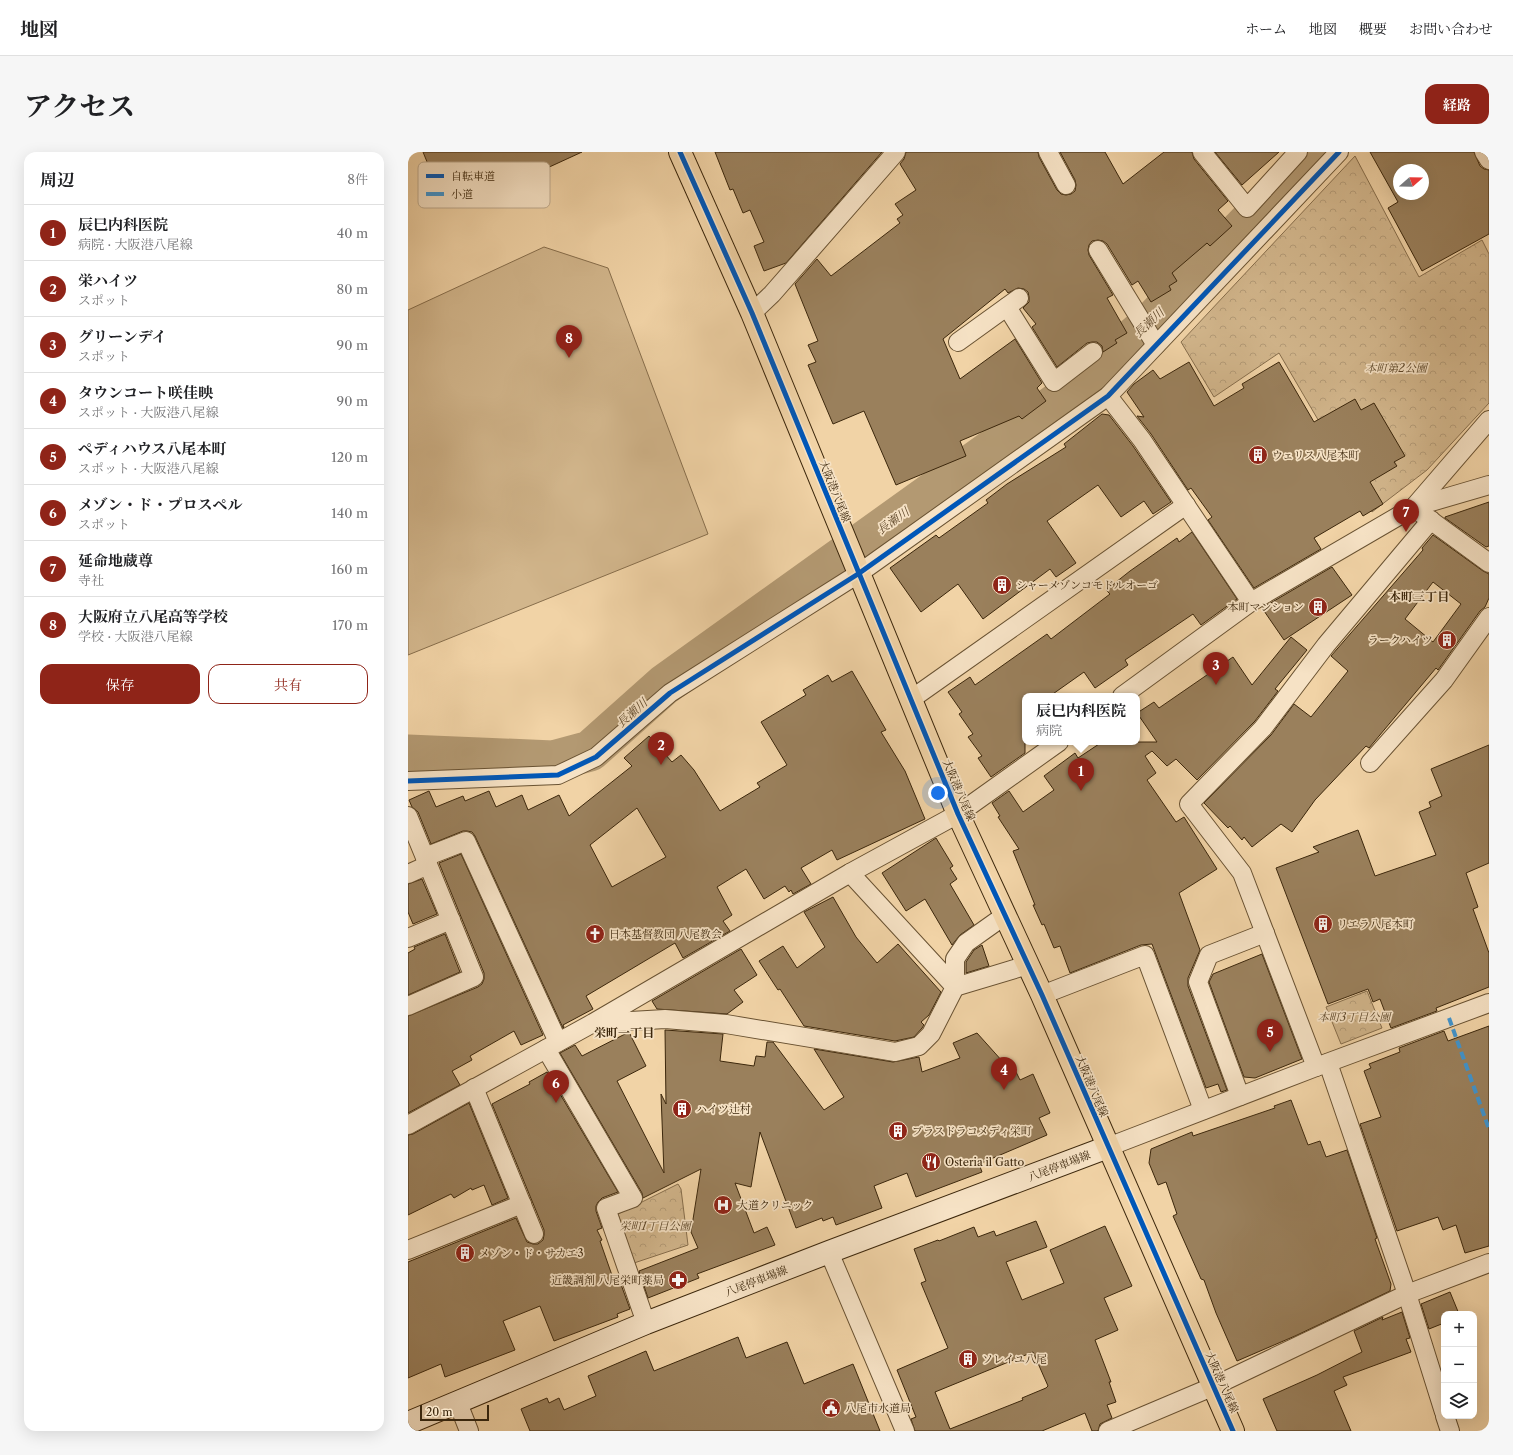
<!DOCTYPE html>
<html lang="ja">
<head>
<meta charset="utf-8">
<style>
	body { margin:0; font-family:"Libre Caslon Text","Noto Serif JP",serif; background:#f6f6f6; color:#202124 }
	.controls { position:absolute; right:12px; bottom:12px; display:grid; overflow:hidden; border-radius:8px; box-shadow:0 4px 16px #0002 }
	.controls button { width:36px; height:36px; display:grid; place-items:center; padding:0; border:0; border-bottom:1px solid #e0e0e0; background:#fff; color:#202124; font:20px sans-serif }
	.compass { position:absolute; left:985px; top:12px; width:36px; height:36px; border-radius:50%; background:#fff; box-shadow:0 4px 16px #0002; rotate:70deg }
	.scale { position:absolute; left:12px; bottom:10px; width:69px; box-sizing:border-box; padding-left:4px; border:2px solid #3c270c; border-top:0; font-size:11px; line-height:14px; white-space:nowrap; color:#3c270c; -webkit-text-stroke:3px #f6e2c5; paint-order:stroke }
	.you { position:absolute; left:530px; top:641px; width:14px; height:14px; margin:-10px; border:3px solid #fff; border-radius:50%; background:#1a73e8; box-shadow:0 0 0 6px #1a73e833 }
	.badge { display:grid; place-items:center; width:26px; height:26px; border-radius:50%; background:#8f2418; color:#fff; font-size:13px; font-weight:700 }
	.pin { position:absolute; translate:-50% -33px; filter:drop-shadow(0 1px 2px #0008) }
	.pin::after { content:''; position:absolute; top:21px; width:14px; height:12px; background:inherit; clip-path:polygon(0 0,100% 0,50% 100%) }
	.popup { position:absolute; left:614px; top:541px; width:118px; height:52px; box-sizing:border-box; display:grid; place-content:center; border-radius:8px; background:#fff; filter:drop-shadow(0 1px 3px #0005); font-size:13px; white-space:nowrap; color:#757577 }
	.popup b { font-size:15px; color:#202124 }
	.popup::after { content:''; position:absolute; left:50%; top:100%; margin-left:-8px; border:8px solid transparent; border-top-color:#fff }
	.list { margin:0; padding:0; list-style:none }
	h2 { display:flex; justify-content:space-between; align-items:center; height:52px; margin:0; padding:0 16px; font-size:17px }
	h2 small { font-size:13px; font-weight:400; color:#757577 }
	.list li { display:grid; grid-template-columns:26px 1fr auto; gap:12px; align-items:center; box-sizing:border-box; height:56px; padding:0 16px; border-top:1px solid #e0e0e0 }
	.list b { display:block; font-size:15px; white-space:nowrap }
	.list p { margin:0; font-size:13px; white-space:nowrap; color:#757577 }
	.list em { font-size:13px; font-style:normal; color:#757577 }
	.actions { display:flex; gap:8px; padding:12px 16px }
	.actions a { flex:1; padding:9px 0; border:1px solid #8f2418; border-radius:12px; text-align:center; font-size:14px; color:#8f2418 }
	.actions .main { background:#8f2418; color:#fff }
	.icon { flex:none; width:22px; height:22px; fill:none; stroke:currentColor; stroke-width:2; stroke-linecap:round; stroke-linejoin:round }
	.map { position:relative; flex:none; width:1081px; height:1279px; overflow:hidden; border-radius:12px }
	header { display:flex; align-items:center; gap:24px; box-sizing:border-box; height:56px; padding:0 20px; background:#fff; border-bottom:1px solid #e0e0e0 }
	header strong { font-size:19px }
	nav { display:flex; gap:22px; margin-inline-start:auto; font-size:14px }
	.intro { display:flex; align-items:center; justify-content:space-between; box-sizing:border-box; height:96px; padding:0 24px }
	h1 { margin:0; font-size:28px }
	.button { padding:10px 18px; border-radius:12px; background:#8f2418; color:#fff; font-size:14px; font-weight:700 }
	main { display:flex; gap:24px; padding:0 24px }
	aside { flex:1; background:#fff; border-radius:12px; box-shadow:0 4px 16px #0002 }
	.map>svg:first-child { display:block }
</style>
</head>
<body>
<header>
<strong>地図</strong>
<nav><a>ホーム</a><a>地図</a><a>概要</a><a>お問い合わせ</a></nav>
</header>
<div class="intro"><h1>アクセス</h1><a class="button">経路</a></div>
<main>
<aside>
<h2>周辺<small>8件</small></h2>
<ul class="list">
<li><span class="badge">1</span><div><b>辰巳内科医院</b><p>病院 · 大阪港八尾線</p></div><em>40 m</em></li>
<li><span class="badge">2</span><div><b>栄ハイツ</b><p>スポット</p></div><em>80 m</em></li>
<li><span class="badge">3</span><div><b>グリーンデイ</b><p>スポット</p></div><em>90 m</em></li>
<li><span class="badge">4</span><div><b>タウンコート咲佳映</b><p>スポット · 大阪港八尾線</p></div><em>90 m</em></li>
<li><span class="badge">5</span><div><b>ペディハウス八尾本町</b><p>スポット · 大阪港八尾線</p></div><em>120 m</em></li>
<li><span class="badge">6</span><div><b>メゾン・ド・プロスペル</b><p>スポット</p></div><em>140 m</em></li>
<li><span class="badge">7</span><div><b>延命地蔵尊</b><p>寺社</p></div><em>160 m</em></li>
<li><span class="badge">8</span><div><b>大阪府立八尾高等学校</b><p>学校 · 大阪港八尾線</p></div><em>170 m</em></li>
</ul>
<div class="actions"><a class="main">保存</a><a>共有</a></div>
</aside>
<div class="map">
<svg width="1081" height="1279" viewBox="0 0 1081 1279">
	<defs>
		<pattern id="park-crowns" width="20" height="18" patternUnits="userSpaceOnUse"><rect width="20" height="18" fill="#d2b68c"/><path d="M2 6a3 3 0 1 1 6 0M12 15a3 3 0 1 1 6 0" fill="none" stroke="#b59c78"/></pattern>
	</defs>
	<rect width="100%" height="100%" fill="#f1d3a6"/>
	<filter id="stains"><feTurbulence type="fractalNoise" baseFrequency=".005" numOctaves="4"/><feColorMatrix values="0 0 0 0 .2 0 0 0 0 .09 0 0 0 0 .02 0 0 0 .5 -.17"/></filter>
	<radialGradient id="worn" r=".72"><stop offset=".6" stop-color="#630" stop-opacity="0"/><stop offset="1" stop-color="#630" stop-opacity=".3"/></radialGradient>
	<polygon fill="#d2b68c" stroke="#876e4c" points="136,95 200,116 300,382 0,503 0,158"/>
	<g fill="url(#park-crowns)" stroke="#876e4c">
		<polygon points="947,4 1011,125 1074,88 1081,102 1081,251 1019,318 964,360 871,201 806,245 773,190"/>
		<polygon points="959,839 974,876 933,892 918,855"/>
		<polygon points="270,1032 273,1037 280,1093 226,1111 210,1062"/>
	</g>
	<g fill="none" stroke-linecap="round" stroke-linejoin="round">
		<polyline stroke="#b39972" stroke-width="41" points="0,603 145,609 182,599 256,533 648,252 744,170 909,0"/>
	</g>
	<g fill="#9a805c" stroke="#3c270c" fill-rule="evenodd">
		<polygon points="15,0 174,0 113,28 107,18 37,54"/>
		<polygon points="307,0 474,0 378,111 356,119 346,94 356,90 342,58 335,61 325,37 322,38"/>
		<polygon points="498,0 630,0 631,5 649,38 653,42 658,43 663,42 667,39 668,33 667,28 652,0 697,0 715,32 756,0 784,0 786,7 820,49 810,58 824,74 802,94 799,91 764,121 769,129 761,134 763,138 743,150 730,129 724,133 699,92 695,89 690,88 684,89 681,93 680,98 681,103 705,143 699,146 719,181 707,188 709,191 695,200 694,194 689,190 684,190 679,191 649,215 624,175 628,172 615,156 621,150 621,145 620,140 616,137 610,136 600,141 597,137 535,187 552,227 607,187 634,231 629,236 638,249 614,267 611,264 552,289 558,304 488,333 456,259 425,272 400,213 408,210 400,193 410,189 387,132 409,107 423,124 492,71 489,67 495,63 487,52 508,38 492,12 496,7"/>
		<polygon points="807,0 871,0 834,33"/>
		<path d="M962,0H1066L1072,14L1076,17L1081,18V82L1014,119L980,56L990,50ZM991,18H1015V42H991Z"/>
		<polygon points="781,210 806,254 836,236 834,232 871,210 906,270 947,247 953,258 966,251 997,304 986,310 989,314 962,330 975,352 955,364 952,359 906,386 913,397 846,436 800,368 804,365 783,336 780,338 743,282 729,264 736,265 719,240 726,232 745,218 752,227"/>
		<polygon points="694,262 701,263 725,294 763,350 745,362 736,349 713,365 690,333 639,369 668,411 648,425 642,417 575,467 550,432 513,460 482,416 528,383 531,386 580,351 578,348 599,332 658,295 656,292"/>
		<polygon points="1081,350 1081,394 1078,395 1037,366 1037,365"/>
		<polygon points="784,380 829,447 793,473 785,462 717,508 720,513 687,536 676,520 642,544 617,544 617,601 583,625 570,606 574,604 560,585 565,582 551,562 554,560 540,540 562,525 567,533 639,482 643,487 702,442 698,438 722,419 769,386 771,390"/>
		<path d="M1025,383L1075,419L1081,422V446L1077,455L1072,459L1030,518L1028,516L961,596L958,594L907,648L884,680L873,672L844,695L836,685L834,688L822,674L820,676L796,651L863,583L886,552L903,565L940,519L923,504L1015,398L1014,396ZM1025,430L1053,452L1025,490L997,467Z"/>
		<polygon points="924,415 944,443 876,488 854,456"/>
		<polygon points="883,485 899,498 867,537 870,539 847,569 789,628 768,607 759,614 744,599 737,604 748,621 739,628 768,670 776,665 809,717 771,741 792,798 780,826 780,834 819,938 813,940 810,932 798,936 744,792 733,793 662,821 652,794 646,796 636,772 634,773 625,753 627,753 605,699 611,697 590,665 592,664 584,651 601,639 615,660 646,638 636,624 667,601 670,606 694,590 749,590 729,561 746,550 751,556 825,505 844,533"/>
		<path d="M444,519L478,578L473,580L497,619L517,667L429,708L424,698L393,716L403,732L385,742L383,738L381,740L377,734L356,747L338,717L309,735L324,763L315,769L322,779L275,806L267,791L178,844L185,857L155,873L156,875L155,876L67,684L64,680L59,679H55L23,692L10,660L4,655L1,648L21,639L28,655L55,644L57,649L81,639L88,655L114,643L120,658L151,643L161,664L224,614L216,606L241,584L264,610L273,603L286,618L312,659L352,635L349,631L379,613L353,570L398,543L395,538L420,523L424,530ZM229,656L258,705L204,735L182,693Z"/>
		<polygon points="1081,593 1081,711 1058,721 1070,755 1065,757 1081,801 1081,835 1028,856 1029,859 983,876 972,847 965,850 960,837 920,852 868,716 911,700 905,695 950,678 967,724 1028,703 1011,660 1023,655 1021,650 1034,644 1023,617"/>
		<polygon points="528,686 545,714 542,716 549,727 542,732 566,773 552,783 544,793 517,747 498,759 474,721"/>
		<polygon points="53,702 135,883 113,893 106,879 62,904 64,908 44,919 52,933 0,961 0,864 70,835 74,832 76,827 76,821 31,711"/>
		<polygon points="14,727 29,762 5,772 0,760 0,732"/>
		<polygon points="425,745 448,785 469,811 490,792 533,840 521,863 513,870 516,873 514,876 506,885 487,889 396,874 372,837 370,838 351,809 375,794 389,816 417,795 396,760"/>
		<polygon points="37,782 52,820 0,843 0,801 7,797 6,795"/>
		<polygon points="574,793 581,814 558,821 558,810 566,798"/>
		<polygon points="333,797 349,823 326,838 335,850 319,862 249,857 244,849"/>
		<polygon points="854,802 894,907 847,926 836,925 801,830 805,822"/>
		<polygon points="1081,874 1081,1094 1057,1101 1048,1073 1035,1078 1030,1065 989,1079 952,972 973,965 956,919 963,916 961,912 992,900 991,896 1036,879 1040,889"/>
		<polygon points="257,878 315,882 312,909 346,914 348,904 357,905 359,890 365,890 416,958 436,945 406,897 485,910 511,905 514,920 552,906 545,891 569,881 604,920 607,918 612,928 625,922 642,961 631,966 639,983 571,1012 574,1020 508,1045 499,1021 466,1034 474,1056 428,1073 425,1065 415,1069 414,1066 388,1076 352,980 343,1035 327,1031 346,1081 359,1075 367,1093 289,1122 291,1126 240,1146 231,1119 290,1096 283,1080 293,1017 235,1046 234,1041 152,901 167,893 174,904 221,880 238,914 209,929 256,1021 253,942 258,952"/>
		<polygon points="139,920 210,1040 194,1046 190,1050 188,1054 188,1059 194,1076 189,1078 194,1088 192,1089 206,1129 211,1127 222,1157 209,1162 210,1165 146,1189 132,1154 95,1169 107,1198 37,1225 33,1212 0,1226 0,1110 108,1066 119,1090 125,1092 130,1092 135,1088 136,1083 136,1078 84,952 122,932 121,930"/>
		<polygon points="883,948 900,993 912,989 918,1005 939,998 969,1086 967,1087 983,1132 982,1139 887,1184 829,1209 808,1161 796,1128 793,1127 765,1064 769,1062 758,1030 750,1033 741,1011 743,997 784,980 785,984 867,956 866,954"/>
		<polygon points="61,951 100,1046 84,1053 76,1033 64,1038 63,1036 46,1046 43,1042 0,1063 0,983 5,982"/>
		<path d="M628,1069L639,1095L598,1110L614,1148L656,1131L642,1098L697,1074L724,1134L696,1146L710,1178L687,1188L703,1230H701L708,1250L699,1253L704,1266L692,1272L690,1279H684L677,1261L634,1279H507L503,1267L508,1265L489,1218L540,1196L513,1131L518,1129L506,1097L530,1088L531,1089L566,1075L570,1085L586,1079L588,1084ZM625,1200L640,1234L638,1236L614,1246L615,1248L542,1277L527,1240Z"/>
		<polygon points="1042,1140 1051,1162 1036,1162 1036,1171 1021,1177 1013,1152"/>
		<polygon points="994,1160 1002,1186 998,1187 1003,1200 935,1225 939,1233 926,1239 943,1279 869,1279 855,1247 909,1223 954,1200 946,1179 975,1165 974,1168"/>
		<polygon points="330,1185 338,1206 379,1190 396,1232 445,1212 472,1279 122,1279 113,1257 139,1246 141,1251 151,1246 156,1258 188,1244 180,1224 238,1199 246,1219"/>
	</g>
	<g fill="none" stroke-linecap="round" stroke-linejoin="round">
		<defs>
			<g id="street">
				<polyline points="640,0 658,33"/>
				<polyline points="794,0 839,56 890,0"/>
				<polyline points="1076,0 1081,8"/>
				<polyline points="690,98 748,193"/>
				<polyline points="599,155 646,230 685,200"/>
				<polyline points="344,161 364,142 488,0"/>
				<polyline points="550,190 611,146"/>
				<polyline points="700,244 734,288 843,450"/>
				<polyline points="1006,355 1081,268"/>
				<polyline points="1014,362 1081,411"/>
				<polyline points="714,544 843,450 1006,355 1081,333"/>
				<polyline points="502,548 778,353"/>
				<polyline points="962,611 1036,528 1081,465"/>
				<polyline points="0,629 150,623 188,605 262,541 450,422 700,244 931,0"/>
				<polyline points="0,664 66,825 0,854"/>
				<polyline points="17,705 58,689 150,890"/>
				<polyline points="0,722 20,713"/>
				<polyline points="596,764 558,791 547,807 547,835 620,813"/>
				<polyline points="0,786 43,768"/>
				<polyline points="634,843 737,803 795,958"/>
				<polyline points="188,871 257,867 318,872 487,900 511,894 523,882 547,835 442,721"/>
				<polyline points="138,897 225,1046 198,1056 238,1171"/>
				<polyline points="920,911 999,1142 1036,1260"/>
				<polyline points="908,915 834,721 781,652 855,576 918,493 1023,368"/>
				<polyline points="66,936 126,1082"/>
				<polyline points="832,944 790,830 801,803 857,781"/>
				<polyline points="0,973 185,871 442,721 550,662 651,590"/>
				<polyline points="700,995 908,915 1081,851"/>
				<polyline points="0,1098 114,1052"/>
				<polyline points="421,1100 497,1279"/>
				<polyline points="50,1251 61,1279"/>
				<polyline points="1037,1264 1042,1279"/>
				<polyline points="700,1279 804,1235 999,1142 1081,1111"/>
			</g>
			<polyline id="secondary" points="0,1271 238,1171 421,1100 700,995"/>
			<polyline id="primary" points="272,0 344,161 550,662 634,843 825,1279"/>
		</defs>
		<use href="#street" stroke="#695232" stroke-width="20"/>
		<use href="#secondary" stroke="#3c270c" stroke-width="24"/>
		<use href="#primary" stroke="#3c270c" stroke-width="24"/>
		<use href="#street" stroke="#f6e2c5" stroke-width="18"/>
		<use href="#secondary" stroke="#f6e2c5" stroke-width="22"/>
		<use href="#primary" stroke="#f1d3a6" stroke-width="22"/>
		<polyline stroke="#3f96d2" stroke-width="4" stroke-dasharray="8 4" stroke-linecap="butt" points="1041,866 1081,977"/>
		<defs>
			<g id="cycleway">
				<polyline points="272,0 344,161 550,662 634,843 825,1279"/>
				<polyline points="0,629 150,623 188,605 262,541 450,422 700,244 931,0"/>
			</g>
		</defs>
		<use href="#cycleway" stroke="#f6e2c5" stroke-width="8"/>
		<use href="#cycleway" stroke="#0057b8" stroke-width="5"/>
	</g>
	<defs>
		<symbol id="building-disc" viewBox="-11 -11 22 22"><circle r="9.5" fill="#8f2418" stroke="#f6e2c5"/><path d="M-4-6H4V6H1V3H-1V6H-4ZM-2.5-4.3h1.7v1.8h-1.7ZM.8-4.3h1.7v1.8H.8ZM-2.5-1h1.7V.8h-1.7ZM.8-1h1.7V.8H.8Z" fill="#fff"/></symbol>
		<symbol id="church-disc" viewBox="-11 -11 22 22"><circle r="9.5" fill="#8f2418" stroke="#f6e2c5"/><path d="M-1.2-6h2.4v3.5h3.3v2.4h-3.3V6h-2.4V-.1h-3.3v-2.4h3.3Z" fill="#fff"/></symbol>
		<symbol id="restaurant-disc" viewBox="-11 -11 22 22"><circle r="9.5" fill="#8f2418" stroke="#f6e2c5"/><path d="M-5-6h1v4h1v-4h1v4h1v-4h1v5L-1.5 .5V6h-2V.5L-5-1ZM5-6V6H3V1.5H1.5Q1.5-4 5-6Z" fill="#fff"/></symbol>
		<symbol id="hospital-disc" viewBox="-11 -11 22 22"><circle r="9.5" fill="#8f2418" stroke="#f6e2c5"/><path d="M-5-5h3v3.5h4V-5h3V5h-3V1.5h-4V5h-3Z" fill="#fff"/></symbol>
		<symbol id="pharmacy-disc" viewBox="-11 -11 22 22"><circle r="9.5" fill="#8f2418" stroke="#f6e2c5"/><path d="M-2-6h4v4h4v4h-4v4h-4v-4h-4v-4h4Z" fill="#fff"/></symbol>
		<symbol id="civic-disc" viewBox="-11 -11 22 22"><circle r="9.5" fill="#8f2418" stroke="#f6e2c5"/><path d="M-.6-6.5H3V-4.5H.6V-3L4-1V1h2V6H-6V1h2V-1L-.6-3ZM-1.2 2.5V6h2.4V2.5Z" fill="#fff"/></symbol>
	</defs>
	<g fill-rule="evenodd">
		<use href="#building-disc" x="839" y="292" width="22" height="22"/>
		<use href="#building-disc" x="583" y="422" width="22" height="22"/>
		<use href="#building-disc" x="899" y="444" width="22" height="22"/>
		<use href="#building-disc" x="1028" y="477" width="22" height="22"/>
		<use href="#building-disc" x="904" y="761" width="22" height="22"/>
		<use href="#church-disc" x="176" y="771" width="22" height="22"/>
		<use href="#building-disc" x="263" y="946" width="22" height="22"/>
		<use href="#building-disc" x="479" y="968" width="22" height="22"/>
		<use href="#restaurant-disc" x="512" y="999" width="22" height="22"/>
		<use href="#hospital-disc" x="304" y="1042" width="22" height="22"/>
		<use href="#building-disc" x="46" y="1090" width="22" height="22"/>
		<use href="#pharmacy-disc" x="259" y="1117" width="22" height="22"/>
		<use href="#building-disc" x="549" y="1196" width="22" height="22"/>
		<use href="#civic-disc" x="412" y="1245" width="22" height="22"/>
	</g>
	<g text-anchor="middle" stroke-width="3.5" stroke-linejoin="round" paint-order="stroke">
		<g font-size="11" font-style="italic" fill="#5a4426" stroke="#f6e2c5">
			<text x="988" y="220">本町第2公園</text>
			<text x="946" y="869">本町3丁目公園</text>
			<text x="247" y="1078">栄町1丁目公園</text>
		</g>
		<g font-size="11" fill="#3c270c" stroke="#f6e2c5" text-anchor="start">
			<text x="864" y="307">ウェリス八尾本町</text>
			<text x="608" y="437">シャーメゾンコモドルオーゴ</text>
			<text x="896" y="459" text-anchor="end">本町マンション</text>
			<text x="1025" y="492" text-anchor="end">ラークハイツ</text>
			<text x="929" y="776">リエラ八尾本町</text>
			<text x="201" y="786">日本基督教団 八尾教会</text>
			<text x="288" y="961">ハイツ辻村</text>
			<text x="504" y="983">プラスドラコメディ栄町</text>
			<text x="537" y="1014">Osteria il Gatto</text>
			<text x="329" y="1057">大道クリニック</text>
			<text x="71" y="1105">メゾン・ド・サカエ3</text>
			<text x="256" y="1132" text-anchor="end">近畿調剤 八尾栄町薬局</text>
			<text x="574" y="1211">ソレイユ八尾</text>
			<text x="437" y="1260">八尾市水道局</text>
		</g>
		<g font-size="11" fill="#3c270c" stroke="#f6e2c5">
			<text transform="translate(427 339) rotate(68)" y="4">大阪港八尾線</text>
			<text transform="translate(551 638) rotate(67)" y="4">大阪港八尾線</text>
			<text transform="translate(684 934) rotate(67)" y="4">大阪港八尾線</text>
			<text transform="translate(651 1014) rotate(-21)" y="4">八尾停車場線</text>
			<text transform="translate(348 1129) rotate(-21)" y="4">八尾停車場線</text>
			<text transform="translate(814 1230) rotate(66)" y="4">大阪港八尾線</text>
		</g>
		<g font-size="12" font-style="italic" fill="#60492b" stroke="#f6e2c5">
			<text transform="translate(741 171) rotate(-43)" y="4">長瀬川</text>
			<text transform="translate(485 369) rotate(-36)" y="4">長瀬川</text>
			<text transform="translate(224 561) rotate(-42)" y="4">長瀬川</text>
		</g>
		<g font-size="12" font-weight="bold" fill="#3c270c" stroke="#f6e2c5">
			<text x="1011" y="449">本町三丁目</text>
			<text x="216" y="885">栄町一丁目</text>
		</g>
	</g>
	<rect x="10" y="10" width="132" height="46" rx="6" fill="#f6e2c5" stroke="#beaa8e" stroke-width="1"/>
	<rect x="18" y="22" width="18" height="4" fill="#0057b8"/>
	<rect x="18" y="40" width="18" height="4" fill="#3f96d2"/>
	<g font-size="11" fill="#3c270c">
		<text x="43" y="28">自転車道</text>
		<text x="43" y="46">小道</text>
	</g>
	<rect width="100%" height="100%" filter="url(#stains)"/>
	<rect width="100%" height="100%" fill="url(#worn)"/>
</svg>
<div class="controls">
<button>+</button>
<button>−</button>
<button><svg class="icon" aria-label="layers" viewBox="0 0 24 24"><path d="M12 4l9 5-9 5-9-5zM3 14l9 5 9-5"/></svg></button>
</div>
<svg class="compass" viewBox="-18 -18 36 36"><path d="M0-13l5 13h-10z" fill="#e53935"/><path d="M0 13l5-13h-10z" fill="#757577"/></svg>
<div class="scale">20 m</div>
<div class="you"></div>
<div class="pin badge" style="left:673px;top:639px">1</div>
<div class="popup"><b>辰巳内科医院</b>病院</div>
<div class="pin badge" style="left:253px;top:613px">2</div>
<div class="pin badge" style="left:808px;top:533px">3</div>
<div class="pin badge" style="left:596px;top:938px">4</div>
<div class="pin badge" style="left:862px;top:900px">5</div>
<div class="pin badge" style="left:148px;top:951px">6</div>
<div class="pin badge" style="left:998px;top:380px">7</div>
<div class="pin badge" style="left:161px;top:206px">8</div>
</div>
</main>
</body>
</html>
